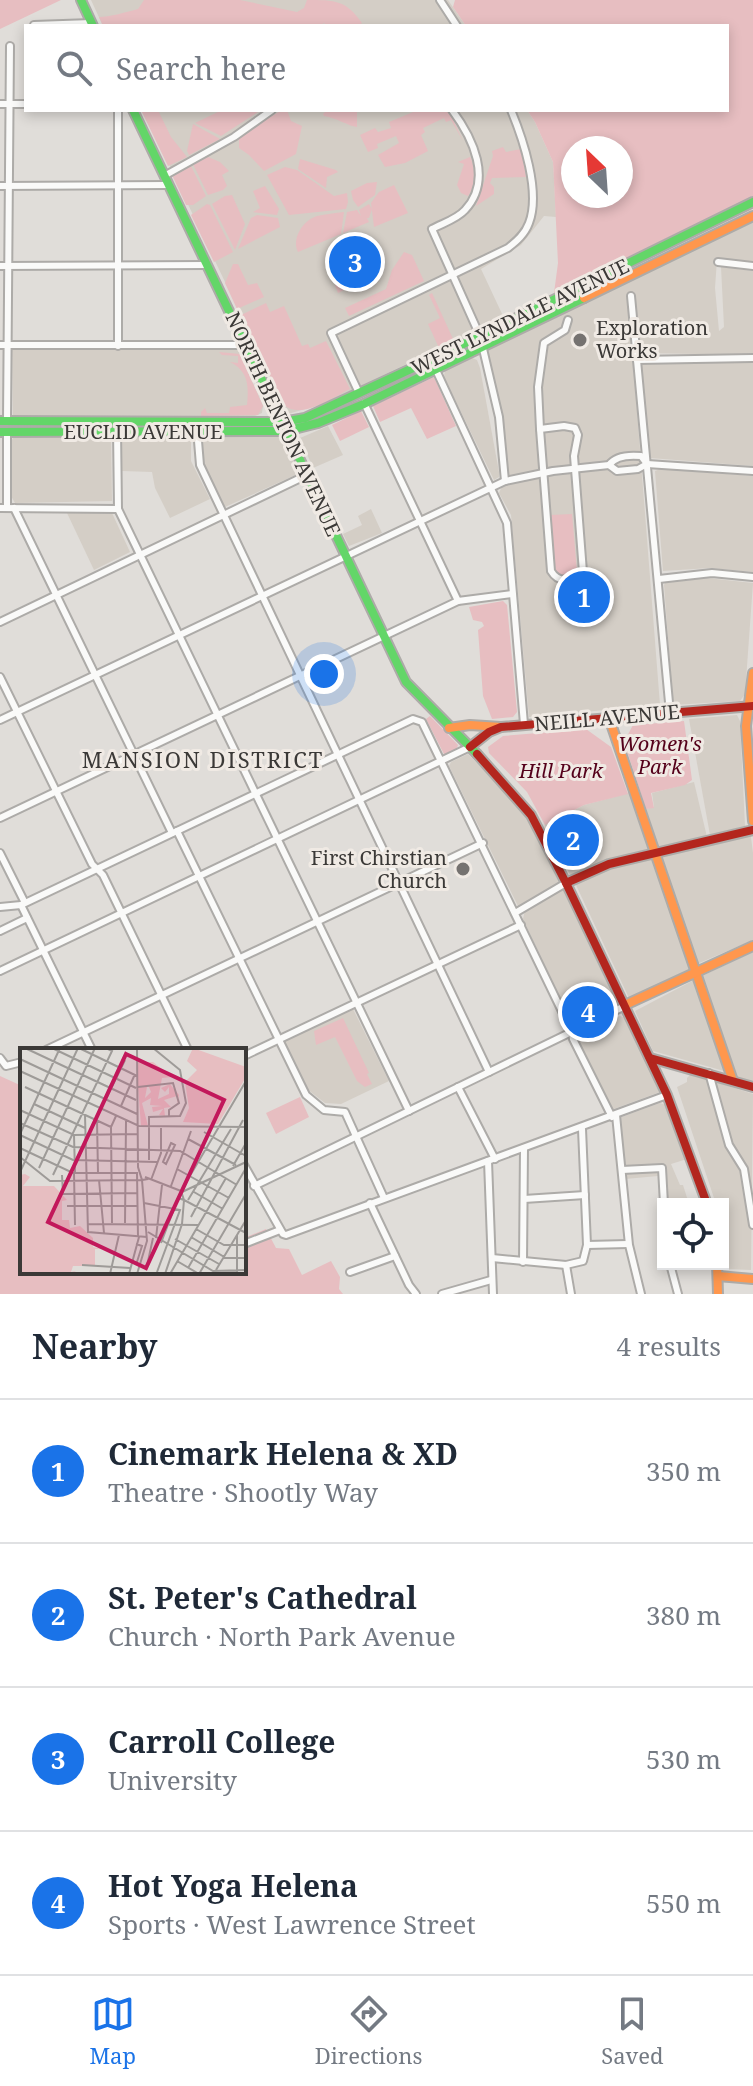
<!DOCTYPE html>
<html lang="en">
<head>
<meta charset="utf-8">
<style>
	body { margin:0; font-family:"Noto Serif",serif; background:#f6f6f7; color:#1f2937 }
	.controls { position:absolute; right:24px; bottom:24px; display:grid; overflow:hidden; border-radius:0px; box-shadow:0 4px 12px #0003 }
	.controls button { width:72px; height:72px; display:grid; place-items:center; padding:0; border:0; border-bottom:2px solid #e0e1e3; background:#fff; color:#1f2937; font:40px sans-serif }
	.compass { position:absolute; left:561px; top:136px; width:72px; height:72px; border-radius:50%; background:#fff; box-shadow:0 4px 12px #0003; rotate:335deg }
	.you { position:absolute; left:324px; top:674px; width:28px; height:28px; margin:-20px; border:6px solid #fff; border-radius:50%; background:#1a73e8; box-shadow:0 0 0 12px #1a73e833 }
	.badge { display:grid; place-items:center; width:52px; height:52px; border-radius:50%; background:#1a73e8; color:#fff; font-size:26px; font-weight:700 }
	.pin { position:absolute; translate:-50% -50%; border:4px solid #fff; box-shadow:0 2px 8px #0006 }
	.list { margin:0; padding:0; list-style:none }
	h2 { display:flex; justify-content:space-between; align-items:center; height:104px; margin:0; padding:0 32px; font-size:34px }
	h2 small { font-size:26px; font-weight:400; color:#747a83 }
	.list li { display:grid; grid-template-columns:52px 1fr auto; gap:24px; align-items:center; box-sizing:border-box; height:144px; padding:0 32px; border-top:2px solid #e0e1e3 }
	.list b { display:block; font-size:30px; white-space:nowrap }
	.list p { margin:0; font-size:26px; white-space:nowrap; color:#747a83 }
	.list em { font-size:26px; font-style:normal; color:#747a83 }
	.icon { flex:none; width:44px; height:44px; fill:none; stroke:currentColor; stroke-width:2; stroke-linecap:round; stroke-linejoin:round }
	.map { position:relative; flex:none; width:753px; height:1294px; overflow:hidden }
	.search { position:absolute; background:#fff; box-shadow:0 4px 12px #0003; left:24px; right:24px; top:24px; height:88px; display:flex; align-items:center; gap:20px; box-sizing:border-box; padding:0 28px; border-radius:0px; color:#747a83; font-size:30px }
	.sheet { height:680px; background:#fff }
	nav { display:flex; justify-content:space-around; align-items:center; box-sizing:border-box; height:112px; border-top:2px solid #e0e1e3; background:#fff; font-size:22px; color:#747a83 }
	nav a { display:grid; justify-items:center; gap:4px }
	nav .on { color:#1a73e8 }
	.map>svg:first-child { display:block }
</style>
</head>
<body>
<div class="map">
<svg width="753" height="1294" viewBox="0 0 753 1294">
	<rect width="100%" height="100%" fill="#e0ddd9"/>
	<g fill="#d4cec6">
		<polygon points="91,0 448,0 466,26 103,26"/>
		<polygon points="143,110 527,110 535,122 553,162 556,217 544,216 521,245 481,269 504,318 322,404 288,414"/>
		<polygon points="753,222 753,262 717,260 715,288 719,331 724,327 721,267 753,271 753,355 641,353 638,351 633,294 628,296 660,705 529,717 511,515 499,493 508,473 503,421 488,352 489,348"/>
		<polygon points="12,350 238,350 263,406 262,413 253,417 13,416"/>
		<polygon points="472,358 477,360 480,368 499,472 499,477 494,480 444,377 445,369"/>
		<polygon points="642,362 753,363 753,466 650,458 640,366"/>
		<polygon points="328,426 343,455 313,468 300,438"/>
		<polygon points="14,437 111,437 112,501 15,503 11,496 11,441"/>
		<polygon points="205,437 280,437 300,473 225,507 202,460 202,440"/>
		<polygon points="122,438 191,438 191,461 210,499 170,518 155,488 152,472 122,471"/>
		<polygon points="660,469 753,476 753,572 710,568 663,571 655,471"/>
		<polygon points="371,509 382,533 349,546 343,534 362,525 358,516"/>
		<polygon points="67,513 112,513 130,552 94,570"/>
		<polygon points="707,578 753,583 745,694 740,701 673,705 664,585 665,583"/>
		<polygon points="737,715 740,721 745,826 710,835 689,719"/>
		<polygon points="468,754 523,811 559,882 518,906 449,766 451,762"/>
		<polygon points="694,782 707,837 661,848 658,846 646,809 654,807 652,793"/>
		<polygon points="629,793 648,849 606,860 570,875 545,825 584,805"/>
		<polygon points="748,834 751,837 753,853 753,940 697,964 662,858 666,855"/>
		<polygon points="652,858 691,969 629,998 575,883 607,868"/>
		<polygon points="563,890 619,1002 576,1025 572,1024 523,919 525,910"/>
		<polygon points="753,952 753,1084 737,1079 702,976"/>
		<polygon points="694,980 726,1070 724,1071 653,1051 635,1011"/>
		<polygon points="353,1009 389,1081 341,1104 325,1103 307,1089 283,1042"/>
		<polygon points="620,1016 625,1018 660,1092 611,1110 576,1038"/>
		<polygon points="691,1074 753,1094 751,1270 728,1269 725,1265 723,1204 716,1204 677,1087 687,1082 687,1078"/>
		<polygon points="660,1103 666,1105 687,1159 671,1164 680,1185 683,1185 689,1204 668,1204 666,1192 660,1192 658,1176 625,1179 619,1118"/>
	</g>
	<g fill="#e7bec1" fill-rule="evenodd">
		<polygon points="0,0 61,0 0,29"/>
		<path d="M144,0H240L297,12L304,8L307,0C335,0 346,0 362,23L358,26H327L324,23L320,26H103L99,17C109,17 127,12 138,9Z"/>
		<path d="M455,0H753V196L554,293L558,263L553,162L535,122L527,110H727V26H466L453,7ZM573,148H621V196H573Z"/>
		<polygon points="141,110 158,110 171,137 187,157 168,166"/>
		<polygon points="222,110 261,110 221,136 195,123"/>
		<polygon points="282,110 287,110 291,121 302,126 296,154 264,171 249,155 239,148 239,139 270,114 272,116"/>
		<path d="M327,110H357V127C348,126 337,118 324,116L323,114Z"/>
		<polygon points="418,110 449,111 463,141 451,120 446,122 444,118 423,128 425,132 421,135 428,151 405,163 385,167 378,155 399,143 396,136 377,144 378,148 368,152 360,135 375,128 378,132 391,128 389,122"/>
		<polygon points="193,124 220,139 189,155 187,151"/>
		<polygon points="503,147 506,152 521,149 526,177 492,178 490,183 494,187 494,194 476,206 493,156 492,151"/>
		<polygon points="208,157 220,162 229,171 222,175 227,186 223,190 208,195 193,164"/>
		<path d="M470,157C476,168 475,188 468,196L461,193L457,185L464,164L458,162Z"/>
		<polygon points="300,159 336,170 338,172 327,177 326,188 298,169"/>
		<polygon points="191,166 206,196 193,205 186,205 172,175"/>
		<polygon points="285,167 297,170 334,196 347,193 348,202 346,209 289,215 267,175"/>
		<polygon points="377,182 375,195 358,207 353,200 351,191 367,183"/>
		<polygon points="394,185 408,213 374,227 371,203 379,192"/>
		<polygon points="265,186 279,209 277,215 253,212 260,208 253,191"/>
		<polygon points="232,195 245,224 235,250 212,204 225,196"/>
		<polygon points="207,204 210,205 233,252 214,262 191,215"/>
		<polygon points="369,204 372,209 369,218 367,218 369,222 343,233 347,212 357,210 361,216 359,210"/>
		<path d="M344,212L341,234L298,252C291,239 303,220 317,216C326,214 335,213 344,212Z"/>
		<polygon points="257,215 278,218 280,227 238,249 251,218"/>
		<polygon points="368,251 379,256 371,276 338,293 335,285 345,281 337,266"/>
		<polygon points="404,252 412,255 424,281 349,316 345,308 386,289 392,270"/>
		<polygon points="233,264 238,264 248,285 257,283 264,297 237,309 225,283"/>
		<polygon points="432,293 454,341 439,348 428,324 440,318 429,295"/>
		<path d="M266,303L270,312L284,306L302,346L308,344L310,348L326,341L350,389C332,398 301,420 284,405L241,315Z"/>
		<path d="M219,352L240,354L263,406L258,415L201,416V412L205,408L207,413H229L230,407L247,405C249,385 248,371 230,362L238,363V356L222,355Z"/>
		<polygon points="434,377 456,426 427,439 411,408 380,422 373,406"/>
		<polygon points="361,411 369,427 340,441 332,425"/>
		<polygon points="572,514 577,572 575,575 562,578 554,571 550,515"/>
		<polygon points="503,601 507,605 517,712 513,717 492,719 483,696 478,630 484,626 482,622 473,620 469,607"/>
		<polygon points="430,716 458,745 456,751 445,756 426,719"/>
		<polygon points="684,721 692,780 685,785 651,793 654,808 646,809 624,742 633,725"/>
		<polygon points="586,729 611,747 628,794 584,805 545,825 527,792 489,753 488,747 503,736"/>
		<polygon points="343,1018 369,1073 367,1074 372,1084 365,1087 357,1081 335,1037 316,1045 314,1031"/>
		<polygon points="0,1076 22,1086 22,1272 244,1272 244,1238 266,1229 276,1248 289,1249 302,1275 331,1261 340,1277 339,1289 343,1294 0,1294"/>
		<polygon points="300,1097 309,1117 276,1134 266,1113"/>
	</g>
	<g fill="none" stroke-linecap="round" stroke-linejoin="round">
		<defs>
			<g id="street">
				<polyline points="440,0 457,26"/>
				<polyline points="34,25 92,23"/>
				<polyline points="0,104 26,104"/>
				<path d="M452,110C473,138 493,180 465,210C457,219 443,223 432,229L480,336L499,417L505,481"/>
				<polyline points="164,176 234,137 272,110"/>
				<polyline points="0,186 168,185"/>
				<polyline points="718,262 753,266"/>
				<polyline points="0,266 207,265"/>
				<polyline points="631,296 670,713"/>
				<polyline points="0,345 246,345"/>
				<polyline points="118,346 118,110"/>
				<polyline points="637,360 753,358"/>
				<polyline points="436,370 507,523 524,724"/>
				<path d="M359,393L331,333L508,248C517,241 525,234 529,223C541,192 523,139 511,110"/>
				<polyline points="364,403 458,601"/>
				<polyline points="7,421 10,46"/>
				<path d="M564,426L575,428L578,435L574,456L583,572C573,578 560,586 551,571L540,429Z"/>
				<polyline points="117,429 118,509 409,1111"/>
				<polyline points="197,429 200,465 489,1072"/>
				<polyline points="540,429 538,387 544,343 565,330 568,320"/>
				<polyline points="7,432 7,508"/>
				<polyline points="609,465 617,471 638,469 647,464 753,471"/>
				<polyline points="0,508 118,509"/>
				<polyline points="14,508 172,833"/>
				<polyline points="659,579 712,573 753,577"/>
				<polyline points="0,622 307,475"/>
				<polyline points="0,677 92,864 103,875 188,1050"/>
				<path d="M0,720L505,481L553,471L609,465C616,455 630,455 641,456L647,464"/>
				<polyline points="0,818 458,601 512,594"/>
				<polyline points="177,831 306,1095 324,1110 345,1112 384,1198"/>
				<polyline points="0,853 24,901"/>
				<polyline points="21,905 92,1050"/>
				<polyline points="0,907 21,905 413,719 422,722 572,1032 573,1039 612,1117"/>
				<polyline points="515,913 566,883"/>
				<polyline points="0,931 27,918"/>
				<polyline points="0,971 470,747"/>
				<polyline points="46,1050 483,843"/>
				<polyline points="244,1056 521,925"/>
				<polyline points="0,1058 6,1066 22,1062"/>
				<polyline points="709,1073 729,1145 744,1169 753,1225"/>
				<polyline points="458,1087 495,1159"/>
				<polyline points="616,1115 629,1245 641,1294"/>
				<polyline points="488,1161 493,1294"/>
				<polyline points="244,1165 283,1234 286,1235 667,1095"/>
				<polyline points="622,1170 662,1168 664,1204"/>
				<polyline points="254,1186 625,1006"/>
				<polyline points="524,1199 585,1195"/>
				<polyline points="370,1203 409,1285 416,1294"/>
				<polyline points="244,1244 280,1230"/>
				<polyline points="587,1245 628,1244"/>
				<polyline points="492,1258 566,1265 583,1261 587,1245 582,1129"/>
				<polyline points="523,1262 524,1148"/>
				<polyline points="670,1264 678,1294"/>
				<polyline points="566,1265 571,1294"/>
				<polyline points="350,1272 395,1256"/>
				<polyline points="442,1294 491,1280"/>
			</g>
			<g id="fast">
				<polyline points="81,0 93,26"/>
				<polyline points="133,110 406,682 477,754"/>
				<polyline points="0,421 283,422 305,418 441,355 753,202"/>
				<polyline points="0,432 286,431 318,423 364,404 584,298"/>
			</g>
			<g id="slow">
				<polyline points="584,298 753,216"/>
				<polyline points="753,673 746,726 753,821"/>
				<polyline points="609,718 733,1081"/>
				<polyline points="449,728 470,725 501,727"/>
				<polyline points="625,1005 753,946"/>
				<polyline points="717,1264 718,1294"/>
				<polyline points="718,1276 753,1279"/>
			</g>
			<g id="jam">
				<polyline points="470,747 489,732 501,727 753,706"/>
				<polyline points="477,754 531,815 566,883 667,1095 707,1204"/>
				<polyline points="566,883 609,864 753,830"/>
				<polyline points="650,1058 753,1087"/>
			</g>
		</defs>
		<use href="#street" stroke="#adaba8" stroke-width="10"/>
		<use href="#fast" stroke="#adaba8" stroke-width="12"/>
		<use href="#slow" stroke="#adaba8" stroke-width="12"/>
		<use href="#jam" stroke="#adaba8" stroke-width="12"/>
		<use href="#street" stroke="#fafaf9" stroke-width="6"/>
		<use href="#fast" stroke="#63d668" stroke-width="8"/>
		<use href="#slow" stroke="#ff974d" stroke-width="8"/>
		<use href="#jam" stroke="#b3261e" stroke-width="8"/>
	</g>
	<g fill="#757270" stroke="#f0eae4" stroke-width="3">
		<circle cx="580" cy="340" r="8"/>
		<circle cx="463" cy="869" r="8"/>
	</g>
	<g text-anchor="middle" stroke-width="6" stroke-linejoin="round" paint-order="stroke">
		<g font-size="20" fill="#3b3937" stroke="#f0eae4">
			<text transform="translate(520 317) rotate(-26)" y="7">WEST LYNDALE AVENUE</text>
			<text transform="translate(283 424) rotate(65)" y="7">NORTH BENTON AVENUE</text>
			<text x="143" y="439">EUCLID AVENUE</text>
			<text transform="translate(607 718) rotate(-5)" y="7">NEILL AVENUE</text>
		</g>
		<g font-size="20" fill="#3b3937" stroke="#f0eae4" text-anchor="start">
			<text x="596" y="335">Exploration<tspan x="596" dy="23">Works</tspan></text>
			<text x="447" y="865" text-anchor="end">First Chirstian<tspan x="447" dy="23">Church</tspan></text>
		</g>
		<g font-size="20" font-style="italic" fill="#54001a" stroke="#f0eae4">
			<text x="660" y="751">Women's<tspan x="660" dy="23">Park</tspan></text>
			<text x="561" y="778">Hill Park</text>
		</g>
		<g font-size="22" letter-spacing="2" fill="#3b3937" stroke="#f0eae4">
			<text x="203" y="768">MANSION DISTRICT</text>
		</g>
	</g>
	<g transform="translate(20 1048)">
		<rect width="226" height="226" fill="#e0ddd9"/>
		<path d="M173,0L226,19V29L198,76L163,74L169,60L165,34L177,22L167,13ZM118,14H133L152,29L142,30L138,51L149,46V39L145,44L141,40L150,36L159,47L157,56V48L144,52L151,59L144,60L145,68L139,67L143,61L133,64L132,59L142,58L130,57L131,50L122,55L128,78H121L118,39H127L125,50L131,44L129,39L118,38ZM5,126L10,129L3,138H34L47,152L42,153V172H49L50,180L60,178L73,190V199L82,201H75V218H53L51,224L56,223L51,226H0V127Z" fill="#e7bec1"/>
		<path fill="none" stroke="#9e9b98" stroke-width="2" d="M5,0L116,52M32,0L116,40M59,0L117,28M117,0L118,119L122,132L128,131M0,11L117,66M0,23L119,78L226,79M5,39L91,79M118,39L153,35L159,55L149,62V69M85,53L105,12M14,56L65,80M101,58L115,26M0,62L54,87L118,86M65,67L68,184L127,189M77,73L78,125M0,75L53,99L160,103L217,137M184,84L226,108M0,86L40,0M0,87L53,112L137,114M54,87L55,125M168,91L216,117M151,95L155,97L146,116L143,114ZM0,100L53,125H117L118,189M0,109L30,133L122,132L127,193L117,226M129,112V69L160,68L166,55L160,22L133,0M213,118L226,95M19,120L75,0M157,121L209,150M1,122L58,0M54,125L55,177M33,127L92,3L86,0M42,127L43,146L118,145M125,129L161,143M79,132L84,185M131,132L141,105V80M151,138L171,83M161,143L226,33M161,143L164,152L226,185M162,144L226,114M174,144L203,161M168,152L211,81M124,155L160,162L137,224M47,158H118M171,169L223,72M92,175L91,79L96,68M105,175L106,73M67,176L178,177M176,181L204,197H226M128,184L193,223L226,222M171,189L206,210H226M136,190L142,137M155,191L199,216M141,195L159,148M157,213L179,226M62,217L110,220M116,217L122,198L116,196M127,218L133,190M168,220L226,120M196,222L226,172M90,226L99,187M109,226L119,189M145,226L162,176L164,152L158,150M150,226L206,130M179,226L226,146M217,226V187"/>
		<path fill="#c2185b" fill-opacity="0.15" stroke="#c2185b" stroke-width="4" d="M106,6L204,52L126,220L28,174Z"/>
		<rect width="226" height="226" fill="none" stroke="#3b3937" stroke-width="4"/>
	</g>
</svg>
<div class="controls">
<button><svg class="icon" aria-label="locate" viewBox="0 0 24 24"><circle cx="12" cy="12" r="6"/><path d="M12 2v4M12 18v4M2 12h4M18 12h4"/></svg></button>
</div>
<svg class="compass" viewBox="-18 -18 36 36"><path d="M0-13l5 13h-10z" fill="#e53935"/><path d="M0 13l5-13h-10z" fill="#747a83"/></svg>
<div class="you"></div>
<div class="pin badge" style="left:584px;top:597px">1</div>
<div class="pin badge" style="left:573px;top:840px">2</div>
<div class="pin badge" style="left:355px;top:262px">3</div>
<div class="pin badge" style="left:588px;top:1012px">4</div>
<div class="search"><svg class="icon" aria-label="search" viewBox="0 0 24 24"><circle cx="10" cy="10" r="6"/><path d="M15 15l6 6"/></svg>Search here</div>
</div>
<section class="sheet">
<h2>Nearby<small>4 results</small></h2>
<ul class="list">
<li><span class="badge">1</span><div><b>Cinemark Helena &amp; XD</b><p>Theatre · Shootly Way</p></div><em>350 m</em></li>
<li><span class="badge">2</span><div><b>St. Peter's Cathedral</b><p>Church · North Park Avenue</p></div><em>380 m</em></li>
<li><span class="badge">3</span><div><b>Carroll College</b><p>University</p></div><em>530 m</em></li>
<li><span class="badge">4</span><div><b>Hot Yoga Helena</b><p>Sports · West Lawrence Street</p></div><em>550 m</em></li>
</ul>
</section>
<nav>
<a class="on"><svg class="icon" aria-label="map" viewBox="0 0 24 24"><path d="M3 6l6-2 6 2 6-2v14l-6 2-6-2-6 2zM9 4v14M15 6v14"/></svg>Map</a>
<a><svg class="icon" aria-label="directions" viewBox="0 0 24 24"><path d="M12 3l9 9-9 9-9-9zM9 14v-3h6M13 9l2 2-2 2"/></svg>Directions</a>
<a><svg class="icon" aria-label="saved" viewBox="0 0 24 24"><path d="M7 4h10v16l-5-4-5 4z"/></svg>Saved</a>
</nav>
</body>
</html>
